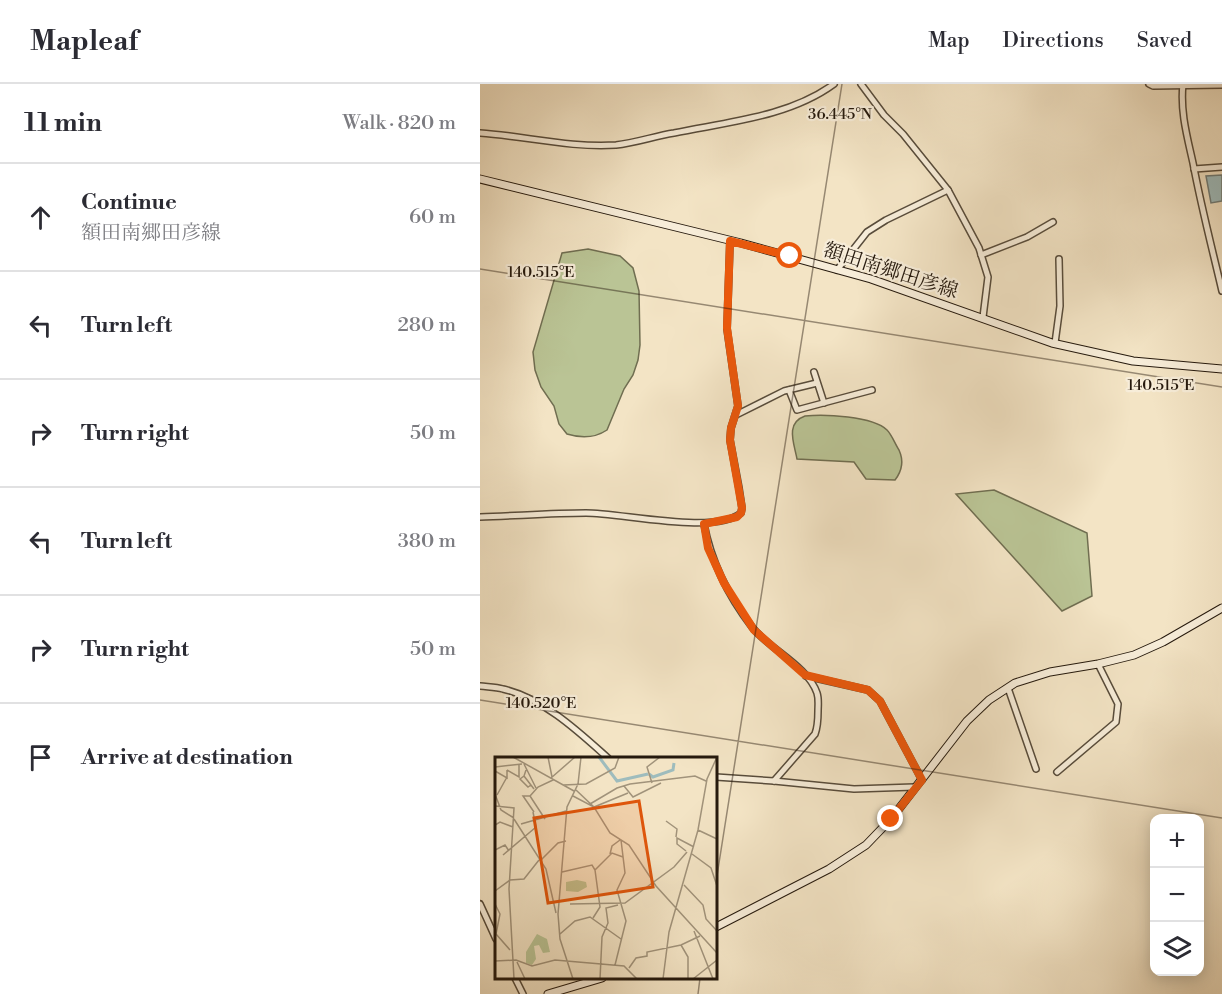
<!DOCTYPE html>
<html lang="en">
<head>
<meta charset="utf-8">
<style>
	body { margin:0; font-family:"Libre Bodoni","Noto Serif JP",serif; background:#f2f2f3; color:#2b2b33 }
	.controls { position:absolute; right:18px; bottom:18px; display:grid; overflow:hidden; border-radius:12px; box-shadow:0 3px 15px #0003 }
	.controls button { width:54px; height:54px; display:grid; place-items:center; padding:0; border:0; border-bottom:2px solid #e1e1e2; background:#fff; color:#2b2b33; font:30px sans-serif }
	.stop { position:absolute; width:18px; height:18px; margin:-14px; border:4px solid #ea580c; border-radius:50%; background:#fff }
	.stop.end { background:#ea580c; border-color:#fff; box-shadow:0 2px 6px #0008 }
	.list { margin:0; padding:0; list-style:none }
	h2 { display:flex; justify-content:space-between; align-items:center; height:78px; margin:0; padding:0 24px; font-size:26px }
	h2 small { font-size:20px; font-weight:400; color:#7c7c81 }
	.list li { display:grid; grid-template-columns:39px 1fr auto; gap:18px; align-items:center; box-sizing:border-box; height:108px; padding:0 24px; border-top:2px solid #e1e1e2 }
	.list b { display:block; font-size:22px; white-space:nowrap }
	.list p { margin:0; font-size:20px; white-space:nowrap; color:#7c7c81 }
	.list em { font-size:20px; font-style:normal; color:#7c7c81 }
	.icon { flex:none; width:33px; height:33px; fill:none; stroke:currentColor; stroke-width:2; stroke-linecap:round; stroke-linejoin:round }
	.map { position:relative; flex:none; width:742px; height:910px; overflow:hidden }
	header { display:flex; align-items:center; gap:36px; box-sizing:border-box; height:84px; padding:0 30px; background:#fff; border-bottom:2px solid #e1e1e2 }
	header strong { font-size:28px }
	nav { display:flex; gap:33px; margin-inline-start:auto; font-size:21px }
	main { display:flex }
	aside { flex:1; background:#fff }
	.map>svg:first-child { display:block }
</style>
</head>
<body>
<header>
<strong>Mapleaf</strong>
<nav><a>Map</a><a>Directions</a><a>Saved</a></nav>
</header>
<main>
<aside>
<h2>11 min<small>Walk · 820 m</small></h2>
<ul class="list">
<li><svg class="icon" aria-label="ahead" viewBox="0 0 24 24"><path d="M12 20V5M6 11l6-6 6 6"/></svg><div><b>Continue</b><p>額田南郷田彦線</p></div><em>60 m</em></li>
<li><svg class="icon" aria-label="left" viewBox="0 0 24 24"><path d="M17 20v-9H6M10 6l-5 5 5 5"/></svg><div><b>Turn left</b></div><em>280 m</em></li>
<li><svg class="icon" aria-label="right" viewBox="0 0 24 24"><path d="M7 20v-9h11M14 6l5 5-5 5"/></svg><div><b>Turn right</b></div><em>50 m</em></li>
<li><svg class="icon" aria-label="left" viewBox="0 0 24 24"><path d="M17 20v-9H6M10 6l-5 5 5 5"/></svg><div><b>Turn left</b></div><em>380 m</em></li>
<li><svg class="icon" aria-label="right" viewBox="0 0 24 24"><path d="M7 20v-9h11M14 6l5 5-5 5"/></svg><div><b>Turn right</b></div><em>50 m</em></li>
<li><svg class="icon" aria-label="arrive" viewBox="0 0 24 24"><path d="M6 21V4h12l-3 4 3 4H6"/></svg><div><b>Arrive at destination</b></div></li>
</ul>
</aside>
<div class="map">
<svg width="742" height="910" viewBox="0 0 742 910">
	<rect width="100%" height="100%" fill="#f3e4c5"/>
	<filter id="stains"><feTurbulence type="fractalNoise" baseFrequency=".00333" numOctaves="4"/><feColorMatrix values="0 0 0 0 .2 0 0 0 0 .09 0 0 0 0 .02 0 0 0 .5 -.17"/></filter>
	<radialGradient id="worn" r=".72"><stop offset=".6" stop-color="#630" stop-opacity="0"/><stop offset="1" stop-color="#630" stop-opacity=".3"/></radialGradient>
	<g fill="#bac495" stroke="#706e51" stroke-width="1.5">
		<path d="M108,165L140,172L153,184L159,207L160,261L158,276L153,291L144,305L127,346C115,354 100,354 87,350L79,340L74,322L61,303L55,286L53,268L82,169Z"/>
		<path d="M325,332C344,330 393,332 407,346C412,351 415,360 419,366C424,377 422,387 415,396L386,395L374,378L317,375C314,359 305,339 325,332Z"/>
		<polygon points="514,406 607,449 612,512 582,527 476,410"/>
	</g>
	<polygon fill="#9ebcbd" stroke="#6e7b77" stroke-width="1.5" points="742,91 742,117 731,119 726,92"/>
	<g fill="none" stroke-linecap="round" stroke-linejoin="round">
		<defs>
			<g id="street">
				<polyline points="381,0 404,31 423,50 468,106 499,164 508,193 503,233"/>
				<polyline points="669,0 673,2 742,1"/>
				<path d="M703,0C700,27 707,52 713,79C721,122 732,164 742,207"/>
				<path d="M0,49C45,52 90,64 136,61C155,59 175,52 194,49C247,38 309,33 354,0"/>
				<polyline points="714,85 742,83"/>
				<polyline points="501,171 547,153 573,138"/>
				<polyline points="357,186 387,148 406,136 468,106"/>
				<polyline points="575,259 580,222 579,175"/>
				<polyline points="334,288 344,319"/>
				<polyline points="309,306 317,326 392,306"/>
				<polyline points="256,331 304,307 337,299"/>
				<path d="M0,433C35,432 71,429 106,429C142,429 235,451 261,429L262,424L259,404L250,356L251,344L258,322L247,245L250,157"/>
				<path d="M224,440C231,477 249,513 272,543C289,565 328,582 337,609C339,615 338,622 338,627C338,636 338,642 335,650L294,697"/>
				<polyline points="326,592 388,606 400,617 442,696"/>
				<path d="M0,602C8,603 16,603 23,605C63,614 99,648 128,674"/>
				<polyline points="528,604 556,685"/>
				<polyline points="577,688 636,638 638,620 618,580"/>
				<polyline points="236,693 294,697 374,705 434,703"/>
				<polyline points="0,820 16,855"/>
				<polyline points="35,894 43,910"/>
			</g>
			<g id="secondary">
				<polyline points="0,95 261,159 391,195 572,259 653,277 742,285"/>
				<polyline points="236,843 349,785 386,761 411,735 487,637 509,616 535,599 570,588 618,580 654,571 683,558 742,524"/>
				<polyline points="68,910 122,894"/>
			</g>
		</defs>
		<use href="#street" stroke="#584c3b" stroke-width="8"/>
		<use href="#secondary" stroke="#25190d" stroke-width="9"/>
		<use href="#street" stroke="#f7edd9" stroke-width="5"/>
		<use href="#secondary" stroke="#f7edd9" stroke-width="7"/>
	</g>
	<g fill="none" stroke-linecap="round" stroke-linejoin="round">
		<polyline stroke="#ea580c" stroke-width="8" points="310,172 250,157 247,244 258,322 251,344 250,356 262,424 261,429 257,433 224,440 228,464 244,499 274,546 325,591 388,606 400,617 442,696 411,735"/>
	</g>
	<path fill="none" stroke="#25190d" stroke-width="1.5" stroke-opacity="0.45" d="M0,185L742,303M0,616L742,734M236,798L362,0M218,910L220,894"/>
	<g text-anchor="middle" stroke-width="4.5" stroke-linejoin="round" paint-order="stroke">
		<g font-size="20" fill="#25190d" stroke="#f7edd9">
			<text transform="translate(411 186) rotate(18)" y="7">額田南郷田彦線</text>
		</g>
	</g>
	<g transform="translate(15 673)">
		<rect width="222" height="222" fill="#f3e4c5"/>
		<path d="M82,123L91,125L92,130L83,135L71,134V125ZM42,177L52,182L55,195L48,196L44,188L39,189L41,202L37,208L31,206V195Z" fill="#bac495"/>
		<path fill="none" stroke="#9ebcbd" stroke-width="3" d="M104,0L122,24L153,17M154,17L158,20L178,13L179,6"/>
		<path fill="none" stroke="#a1937b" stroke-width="1.5" d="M18,0L79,34M53,0L57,20M29,7L41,31M0,10L27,7M12,13L24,20V8M31,13L29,19L39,32M0,14L12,21V13M29,19L25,22L33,30L36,28M56,21L80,0M157,26L152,10L165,0M68,28L91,27L120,11L124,0M129,29L138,40L166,26M81,33L99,50L133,36M0,37L6,53L19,61M2,38L12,20M35,39L50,62M35,39L43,30L58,23M35,39H28L39,55M78,39L99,50L115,76L134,88L161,129L222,196M95,47L122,31L135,27L200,19L211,24M0,49L19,51L14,132L19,222M19,62L51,112L61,156M171,64L182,72L181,80M26,67L71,54M0,68L5,65L18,70M203,73L222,82M0,93L10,88L14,94M191,94L182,87V81L199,90M115,97L117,89L125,83M197,97L216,111L222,129M8,98L41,70L38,55M45,104L63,86L71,84M100,113L117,96L128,100M67,115L97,108L100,113M189,128L208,148L211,162L222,174M0,134L15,123L29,122L44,103M0,147L5,157L1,177M75,147L130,146L179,110L192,95M98,161L105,150L100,113M199,174L218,222M1,177L15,193M65,177L80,164L95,160L126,182M186,188L193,200V222M0,204L21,203L37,209L60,203L129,209L142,222M22,205L30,222M120,208L131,164L122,133L130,116L126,83M134,211L141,201L152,199V195L186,188L205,179M78,222L65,182L63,157L72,50L83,27L86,0M105,222L107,180L113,166L111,151L123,148M168,222L174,175L203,73L212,22L222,0M198,222L222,203"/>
		<path fill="#de560c" fill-opacity="0.15" stroke="#de560c" stroke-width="3" d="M144,44L158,130L53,146L39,61Z"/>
		<rect width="222" height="222" fill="none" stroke="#25190d" stroke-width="3"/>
	</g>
	<g font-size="15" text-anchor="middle" fill="#25190d" stroke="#f7edd9" stroke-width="4.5" stroke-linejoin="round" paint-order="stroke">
		<text x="360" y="35">36.445°N</text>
		<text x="61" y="193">140.515°E</text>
		<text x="681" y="306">140.515°E</text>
		<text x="61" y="624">140.520°E</text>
	</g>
	<rect width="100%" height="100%" filter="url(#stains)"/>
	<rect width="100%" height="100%" fill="url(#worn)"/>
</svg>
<div class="controls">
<button>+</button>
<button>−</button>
<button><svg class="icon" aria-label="layers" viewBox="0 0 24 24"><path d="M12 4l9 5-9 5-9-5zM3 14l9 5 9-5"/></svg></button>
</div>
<div class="stop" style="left:310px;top:172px"></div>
<div class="stop end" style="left:411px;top:735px"></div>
</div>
</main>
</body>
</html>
